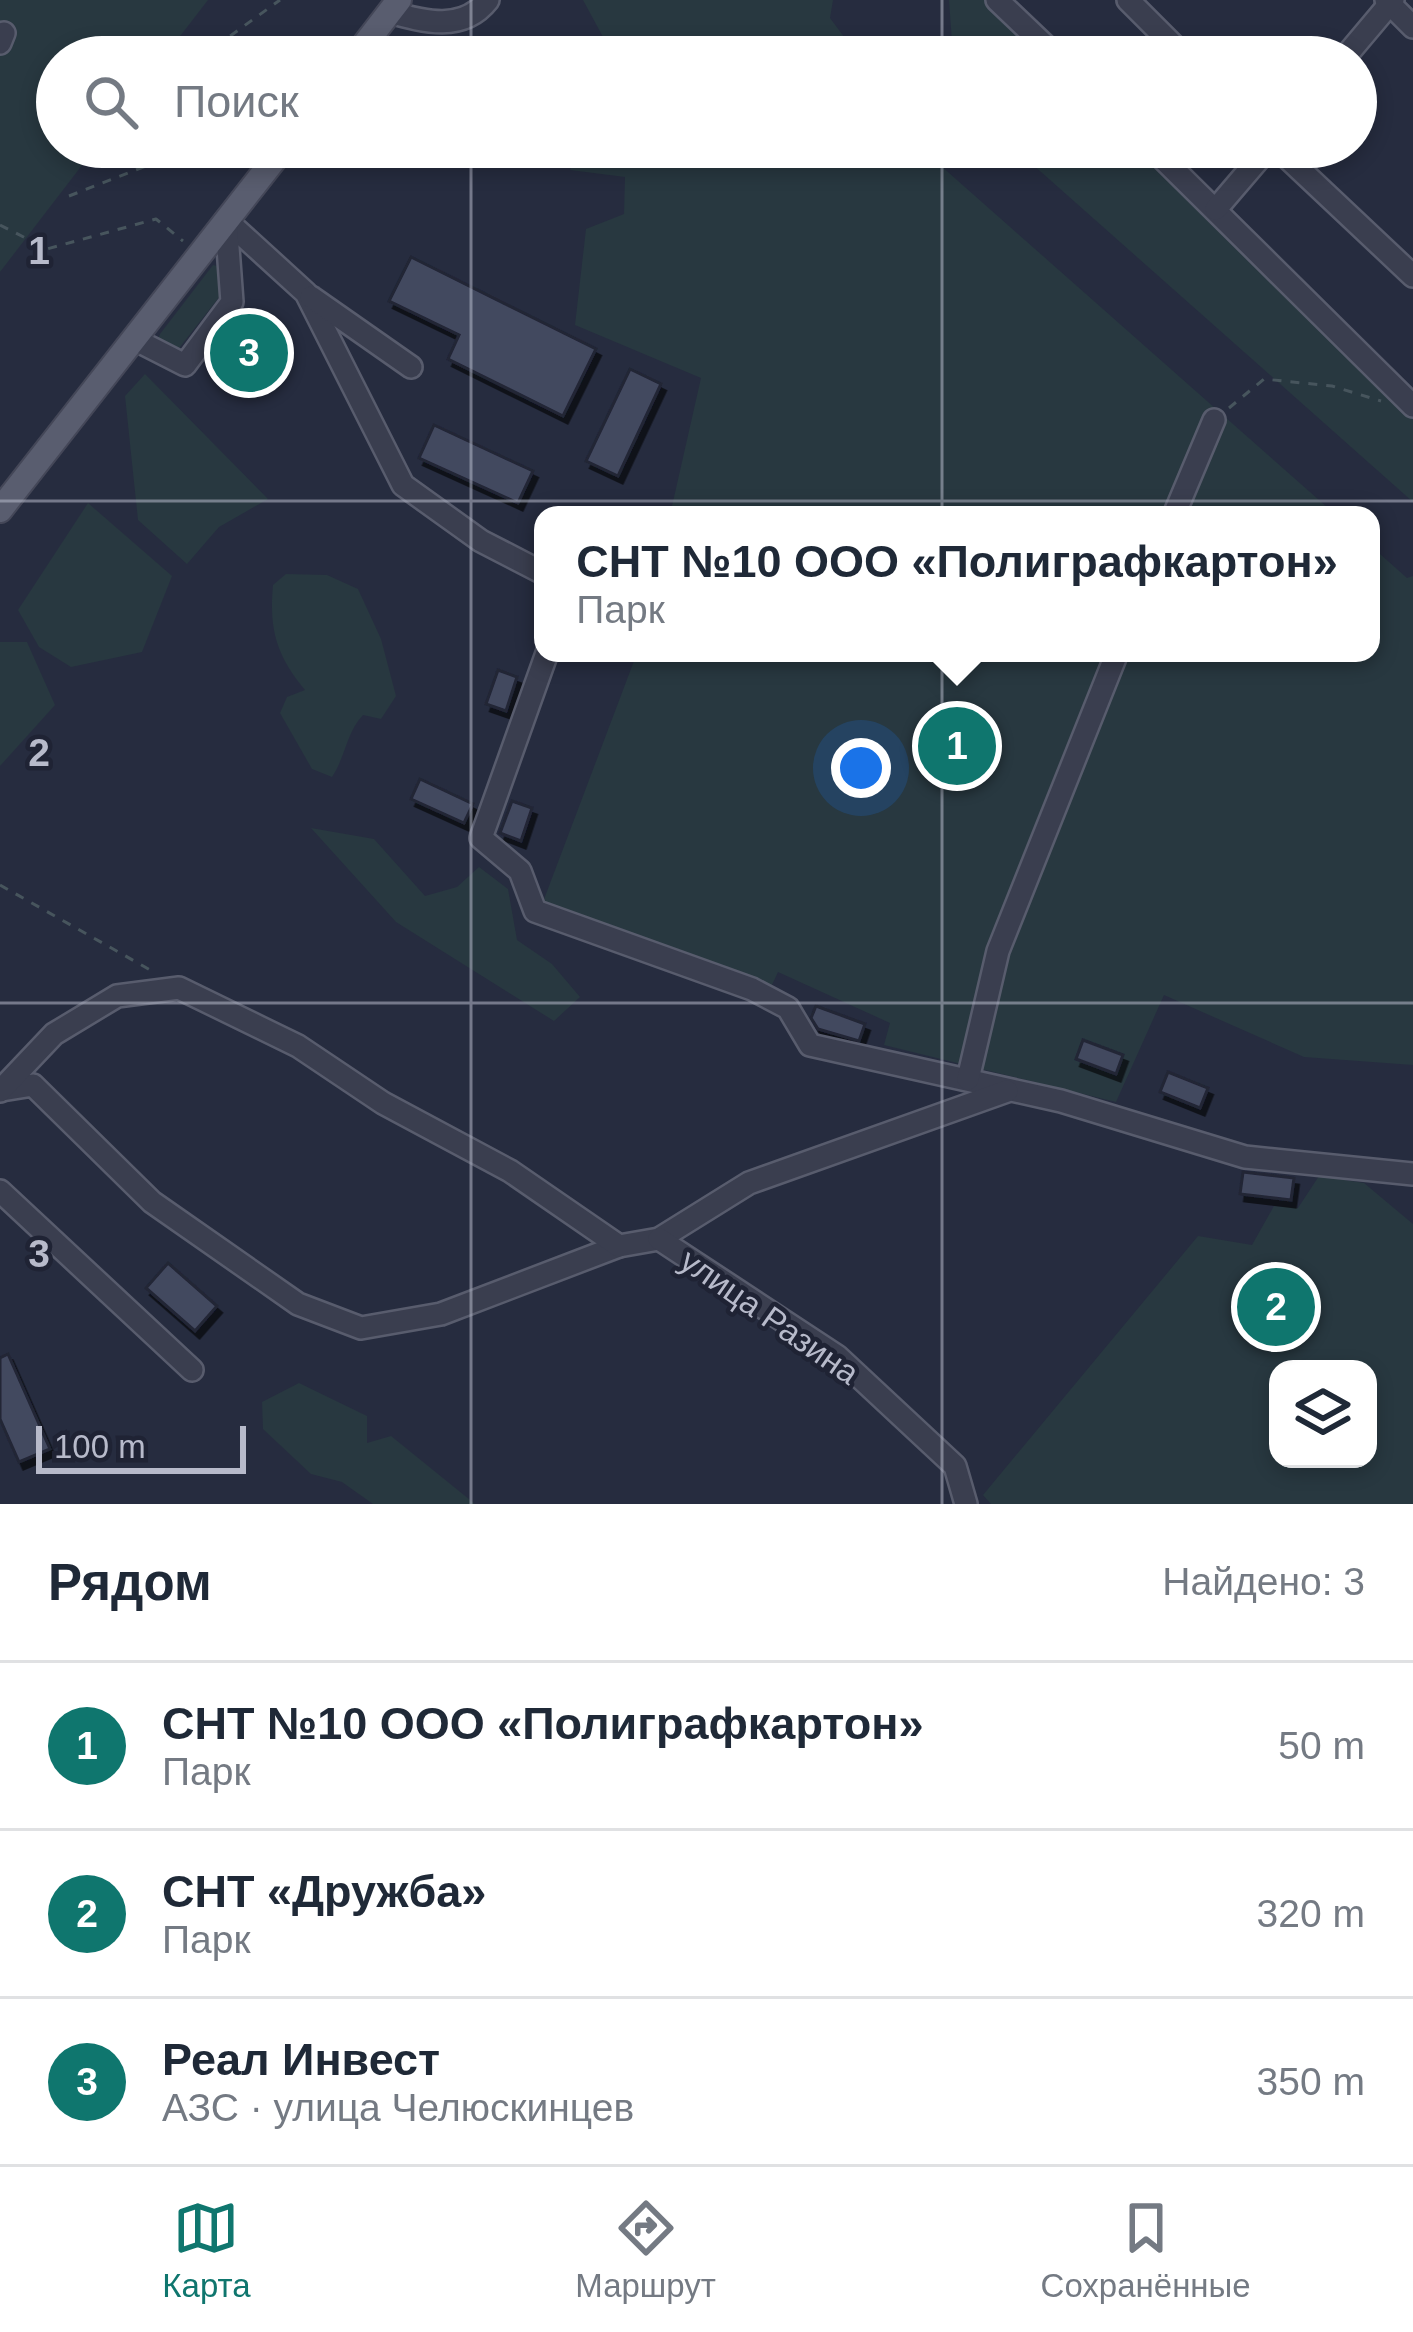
<!DOCTYPE html>
<html lang="ru">
<head>
<meta charset="utf-8">
<style>
	body { margin:0; font-family:Arial,sans-serif; background:#f2f2f3; color:#1f2937 }
	.controls { position:absolute; right:36px; bottom:36px; display:grid; overflow:hidden; border-radius:24px; box-shadow:0 6px 18px #0003 }
	.controls button { width:108px; height:108px; display:grid; place-items:center; padding:0; border:0; border-bottom:3px solid #e0e1e3; background:#fff; color:#1f2937; font:60px sans-serif }
	.scale { position:absolute; left:36px; bottom:30px; width:210px; box-sizing:border-box; padding-left:12px; border:6px solid #b7baca; border-top:0; font-size:33px; line-height:42px; white-space:nowrap; color:#b7baca; -webkit-text-stroke:9px #1f2334; paint-order:stroke }
	.you { position:absolute; left:861px; top:768px; width:42px; height:42px; margin:-30px; border:9px solid #fff; border-radius:50%; background:#1a73e8; box-shadow:0 0 0 18px #1a73e833 }
	.badge { display:grid; place-items:center; width:78px; height:78px; border-radius:50%; background:#0f766e; color:#fff; font-size:39px; font-weight:700 }
	.pin { position:absolute; translate:-50% -50%; border:6px solid #fff; box-shadow:0 3px 12px #0006 }
	.popup { position:absolute; left:534px; top:506px; width:846px; height:156px; box-sizing:border-box; display:grid; place-content:center; border-radius:24px; background:#fff; filter:drop-shadow(0 3px 9px #0005); font-size:39px; white-space:nowrap; color:#747a83 }
	.popup b { font-size:45px; color:#1f2937 }
	.popup::after { content:''; position:absolute; left:50%; top:100%; margin-left:-24px; border:24px solid transparent; border-top-color:#fff }
	.list { margin:0; padding:0; list-style:none }
	h2 { display:flex; justify-content:space-between; align-items:center; height:156px; margin:0; padding:0 48px; font-size:51px }
	h2 small { font-size:39px; font-weight:400; color:#747a83 }
	.list li { display:grid; grid-template-columns:78px 1fr auto; gap:36px; align-items:center; box-sizing:border-box; height:168px; padding:0 48px; border-top:3px solid #e0e1e3 }
	.list b { display:block; font-size:45px; white-space:nowrap }
	.list p { margin:0; font-size:39px; white-space:nowrap; color:#747a83 }
	.list em { font-size:39px; font-style:normal; color:#747a83 }
	.icon { flex:none; width:66px; height:66px; fill:none; stroke:currentColor; stroke-width:2; stroke-linecap:round; stroke-linejoin:round }
	.map { position:relative; flex:none; width:1413px; height:1504px; overflow:hidden }
	.search { position:absolute; background:#fff; box-shadow:0 6px 18px #0003; left:36px; right:36px; top:36px; height:132px; display:flex; align-items:center; gap:30px; box-sizing:border-box; padding:0 42px; border-radius:66px; color:#747a83; font-size:45px }
	.sheet { height:660px; background:#fff }
	nav { display:flex; justify-content:space-around; align-items:center; box-sizing:border-box; height:168px; border-top:3px solid #e0e1e3; background:#fff; font-size:33px; color:#747a83 }
	nav a { display:grid; justify-items:center; gap:6px }
	nav .on { color:#0f766e }
	.map>svg:first-child { display:block }
</style>
</head>
<body>
<div class="map">
<svg width="1413" height="1504" viewBox="0 0 1413 1504">
	<defs>
		<filter id="shadow"><feDropShadow dx="4.5" dy="7" stdDeviation="0" flood-color="#0009"/></filter>
	</defs>
	<rect width="100%" height="100%" fill="#262c3f"/>
	<g fill="#283840" fill-rule="evenodd">
		<polygon points="0,0 208,0 164,57 57,57 57,147 96,147 0,272"/>
		<polygon points="583,0 833,0 830,18 859,57 608,57 610,50"/>
		<polygon points="949,0 987,0 1046,57 953,57"/>
		<polygon points="578,147 926,147 940,165 1336,515 670,515 701,378 575,325 586,229 624,214 625,177 570,170"/>
		<polygon points="1013,147 1139,147 1413,413 1413,502"/>
		<polygon points="213,265 221,267 224,291 176,352 158,339 160,334"/>
		<polygon points="145,374 268,499 219,527 187,564 138,520 125,396"/>
		<polygon points="88,503 172,576 142,652 71,667 39,647 18,610"/>
		<polygon points="1371,546 1407,578 1413,576 1413,1065 1304,1057 1164,995 1116,1102 884,1045 890,1023 778,972 771,987 543,902 637,653 1371,653"/>
		<path d="M286,574L327,575L358,589L381,639L396,696L381,719L363,715C346,733 346,756 332,777L312,769L280,713L287,697L305,690C276,655 269,629 273,585Z"/>
		<polygon points="0,642 27,642 55,705 0,766"/>
		<polygon points="311,828 374,839 425,896 457,887 479,867 508,889 517,940 552,964 580,997 554,1021 396,922"/>
		<path d="M1319,1176L1364,1183L1413,1224V1504H991L983,1495L1198,1236L1252,1245L1274,1206L1298,1208ZM1278,1369H1368V1459H1278Z"/>
		<polygon points="299,1383 367,1416 367,1443 391,1436 475,1504 373,1504 342,1482 311,1474 263,1429 262,1402"/>
	</g>
	<g fill="#43485f" stroke="#212536" stroke-width="3" filter="url(#shadow)">
		<polygon points="411,257 596,349 563,416 448,359 459,335 389,301"/>
		<polygon points="630,369 661,384 618,476 586,461"/>
		<polygon points="434,425 533,471 518,503 419,458"/>
		<polygon points="498,670 517,677 506,711 486,704"/>
		<polygon points="420,779 473,804 464,823 411,799"/>
		<polygon points="512,801 532,808 521,841 500,833"/>
		<polygon points="816,1006 865,1024 859,1041 818,1029 811,1018"/>
		<polygon points="1083,1040 1123,1055 1116,1074 1076,1059"/>
		<polygon points="1168,1072 1208,1088 1200,1108 1160,1092"/>
		<polygon points="1243,1172 1294,1178 1291,1200 1240,1194"/>
		<polygon points="168,1263 217,1306 195,1331 146,1288"/>
		<polygon points="8,1354 50,1449 19,1462 0,1419 0,1358"/>
	</g>
	<g fill="none" stroke-linecap="round" stroke-linejoin="round">
		<defs>
			<g id="minor">
				<polyline points="997,0 1057,57"/>
				<polyline points="1128,0 1185,57"/>
				<polyline points="1386,0 1413,27"/>
				<path d="M389,12C425,22 463,32 488,0"/>
				<polyline points="0,43 4,33"/>
				<polyline points="1345,57 1393,0"/>
				<polyline points="1151,147 1413,406"/>
				<polyline points="1276,147 1413,276"/>
				<polyline points="1216,209 1269,147"/>
				<polyline points="226,220 306,293 403,485 481,541 543,573"/>
				<polyline points="311,297 411,367"/>
				<polyline points="134,339 185,365 232,302 226,220"/>
				<polyline points="1174,515 1214,420"/>
				<polyline points="547,653 481,838 520,871 535,911 752,989 788,1008 810,1045 1061,1101 1245,1157 1413,1174"/>
				<polyline points="968,1079 998,951 1117,653"/>
				<polyline points="2,1090 33,1085 152,1202 298,1304 361,1328 441,1314 619,1246"/>
				<polyline points="0,1091 54,1034 117,996 179,988 298,1046 383,1103 510,1171 619,1246 659,1239 749,1183 1007,1091"/>
				<polyline points="0,1191 192,1370"/>
				<polyline points="659,1239 837,1356 955,1466 966,1504"/>
			</g>
			<g id="major">
				<polyline points="355,57 399,0"/>
				<polyline points="0,510 284,147"/>
			</g>
		</defs>
		<use href="#minor" stroke="#585c6d" stroke-width="26"/>
		<use href="#major" stroke="#444758" stroke-width="28"/>
		<g stroke="#47555d" stroke-width="3" stroke-dasharray="9 9" stroke-linecap="butt">
			<polyline points="201,57 280,0"/>
			<polyline points="69,196 195,147"/>
			<polyline points="0,225 47,249 156,219 183,241"/>
			<polyline points="1229,408 1264,379 1332,386 1381,401"/>
			<polyline points="0,885 152,971"/>
		</g>
		<use href="#minor" stroke="#3a3e4f" stroke-width="21"/>
		<use href="#major" stroke="#595d6f" stroke-width="24"/>
	</g>
	<path fill="none" stroke="#b7baca" stroke-width="3" stroke-opacity="0.55" d="M471,0V57M942,0V57M471,147V1504M942,147V1504M0,501H1413M0,1003H1413"/>
	<g text-anchor="middle" stroke-width="9" stroke-linejoin="round" paint-order="stroke">
		<g font-size="33" fill="#b7baca" stroke="#1f2334">
			<text transform="translate(770 1316) rotate(35)" y="12">улица Разина</text>
		</g>
	</g>
	<g font-size="39" text-anchor="middle" font-weight="bold" fill="#b7baca" stroke="#1f2334" stroke-width="9" stroke-linejoin="round" paint-order="stroke">
		<text x="39" y="264">1</text>
		<text x="39" y="766">2</text>
		<text x="39" y="1267">3</text>
	</g>
</svg>
<div class="controls">
<button><svg class="icon" aria-label="layers" viewBox="0 0 24 24"><path d="M12 4l9 5-9 5-9-5zM3 14l9 5 9-5"/></svg></button>
</div>
<div class="scale">100 m</div>
<div class="you"></div>
<div class="pin badge" style="left:957px;top:746px">1</div>
<div class="popup"><b>СНТ №10 ООО «Полиграфкартон»</b>Парк</div>
<div class="pin badge" style="left:1276px;top:1307px">2</div>
<div class="pin badge" style="left:249px;top:353px">3</div>
<div class="search"><svg class="icon" aria-label="search" viewBox="0 0 24 24"><circle cx="10" cy="10" r="6"/><path d="M15 15l6 6"/></svg>Поиск</div>
</div>
<section class="sheet">
<h2>Рядом<small>Найдено: 3</small></h2>
<ul class="list">
<li><span class="badge">1</span><div><b>СНТ №10 ООО «Полиграфкартон»</b><p>Парк</p></div><em>50 m</em></li>
<li><span class="badge">2</span><div><b>СНТ «Дружба»</b><p>Парк</p></div><em>320 m</em></li>
<li><span class="badge">3</span><div><b>Реал Инвест</b><p>АЗС · улица Челюскинцев</p></div><em>350 m</em></li>
</ul>
</section>
<nav>
<a class="on"><svg class="icon" aria-label="map" viewBox="0 0 24 24"><path d="M3 6l6-2 6 2 6-2v14l-6 2-6-2-6 2zM9 4v14M15 6v14"/></svg>Карта</a>
<a><svg class="icon" aria-label="directions" viewBox="0 0 24 24"><path d="M12 3l9 9-9 9-9-9zM9 14v-3h6M13 9l2 2-2 2"/></svg>Маршрут</a>
<a><svg class="icon" aria-label="saved" viewBox="0 0 24 24"><path d="M7 4h10v16l-5-4-5 4z"/></svg>Сохранённые</a>
</nav>
</body>
</html>
